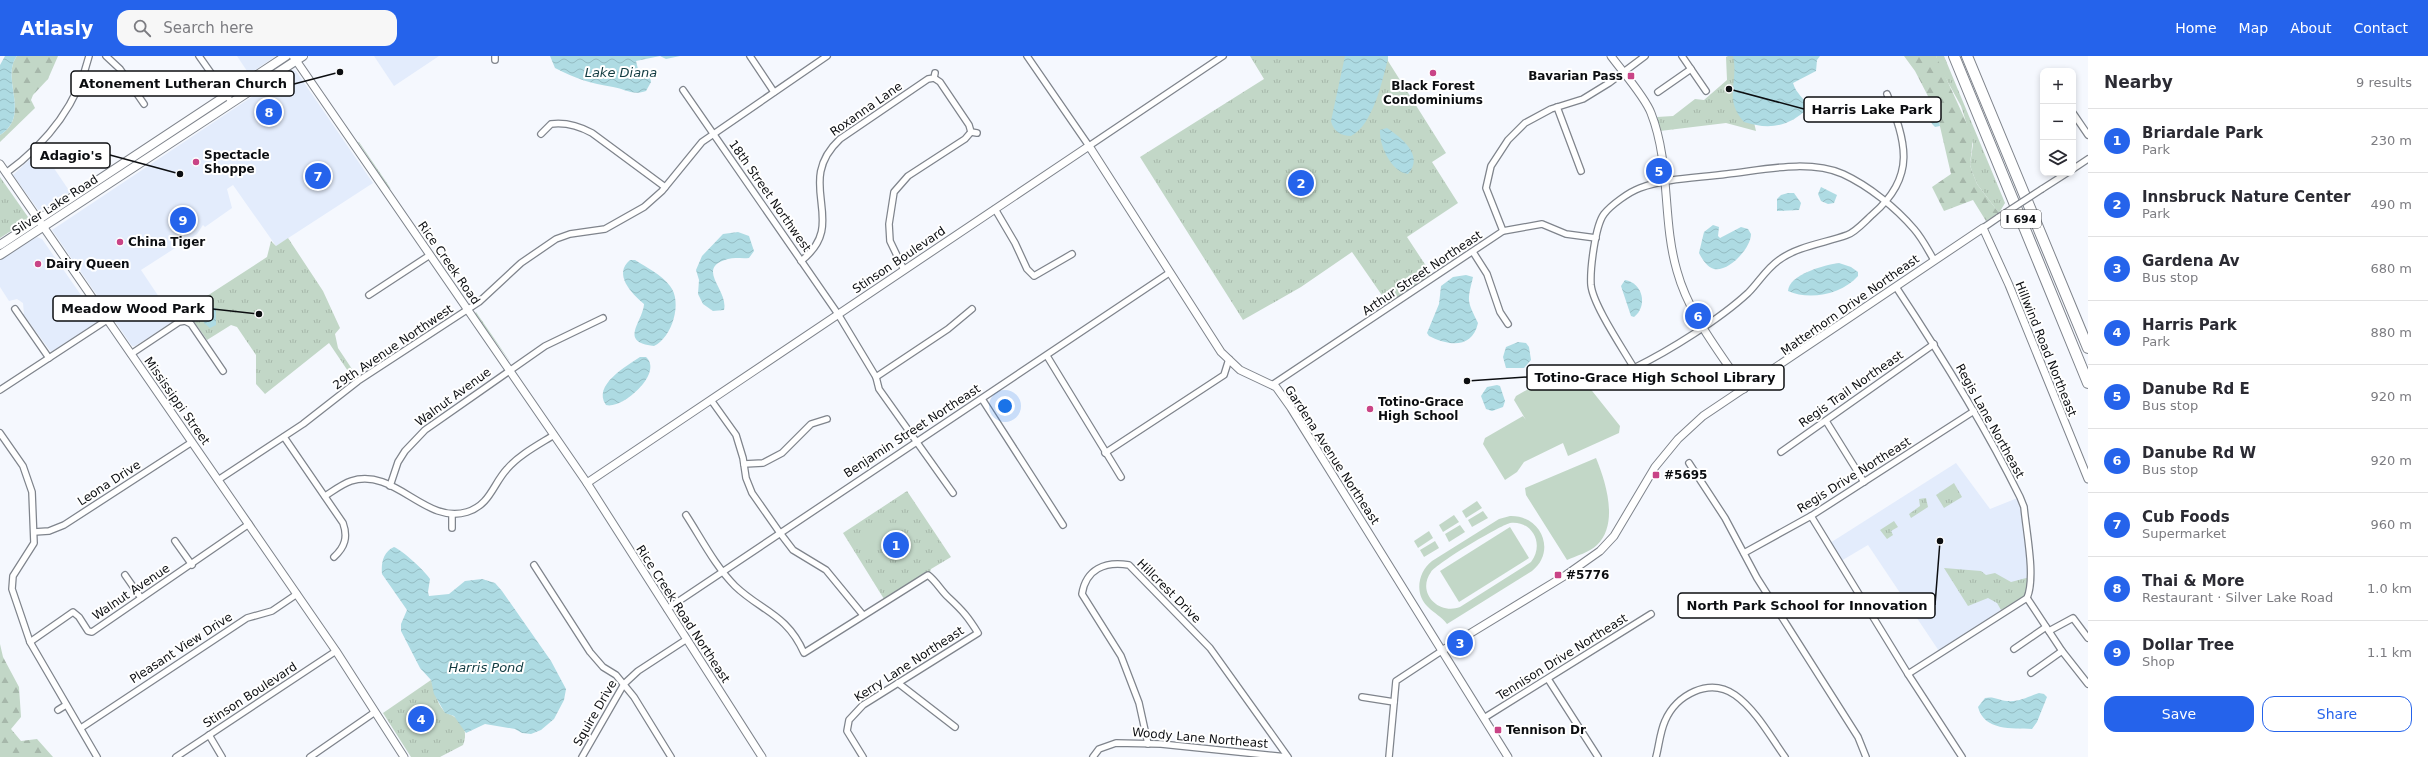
<!DOCTYPE html>
<html lang="en">
<head>
<meta charset="utf-8">
<style>
	body { margin:0; font-family:"DejaVu Sans",sans-serif; background:#f7f7f7; color:#2b2b33 }
	.controls { position:absolute; right:12px; top:12px; display:grid; overflow:hidden; border-radius:8px; box-shadow:0 2px 6px #0003 }
	.controls button { width:36px; height:36px; display:grid; place-items:center; padding:0; border:0; border-bottom:1px solid #e1e1e2; background:#fff; color:#2b2b33; font:20px sans-serif }
	.you { position:absolute; left:1005px; top:350px; width:14px; height:14px; margin:-10px; border:3px solid #fff; border-radius:50%; background:#1a73e8; box-shadow:0 0 0 6px #1a73e833 }
	.badge { display:grid; place-items:center; width:26px; height:26px; border-radius:50%; background:#2563eb; color:#fff; font-size:13px; font-weight:700 }
	.pin { position:absolute; translate:-50% -50%; border:2px solid #fff; box-shadow:0 1px 4px #0006 }
	.list { margin:0; padding:0; list-style:none }
	h2 { display:flex; justify-content:space-between; align-items:center; height:52px; margin:0; padding:0 16px; font-size:17px }
	h2 small { font-size:13px; font-weight:400; color:#7c7c81 }
	.list li { display:grid; grid-template-columns:26px 1fr auto; gap:12px; align-items:center; box-sizing:border-box; height:64px; padding:0 16px; border-top:1px solid #e1e1e2 }
	.list b { display:block; font-size:15px; white-space:nowrap }
	.list p { margin:0; font-size:13px; white-space:nowrap; color:#7c7c81 }
	.list em { font-size:13px; font-style:normal; color:#7c7c81 }
	.actions { display:flex; gap:8px; padding:12px 16px }
	.actions a { flex:1; padding:9px 0; border:1px solid #2563eb; border-radius:12px; text-align:center; font-size:14px; color:#2563eb }
	.actions .main { background:#2563eb; color:#fff }
	.icon { flex:none; width:22px; height:22px; fill:none; stroke:currentColor; stroke-width:2; stroke-linecap:round; stroke-linejoin:round }
	.map { position:relative; flex:none; width:2088px; height:701px; overflow:hidden }
	header { display:flex; align-items:center; gap:24px; box-sizing:border-box; height:56px; padding:0 20px; background:#2563eb; color:#fff }
	header strong { font-size:19px }
	nav { display:flex; gap:22px; margin-inline-start:auto; font-size:14px }
	.search { width:280px; height:36px; background:#f7f7f7; display:flex; align-items:center; gap:10px; box-sizing:border-box; padding:0 14px; border-radius:12px; color:#7c7c81; font-size:15px }
	main { display:flex }
	aside { flex:1; background:#fff }
	.map>svg:first-child { display:block }
</style>
</head>
<body>
<header>
<strong>Atlasly</strong>
<div class="search"><svg class="icon" aria-label="search" viewBox="0 0 24 24"><circle cx="10" cy="10" r="6"/><path d="M15 15l6 6"/></svg>Search here</div>
<nav><a>Home</a><a>Map</a><a>About</a><a>Contact</a></nav>
</header>
<main>
<div class="map">
<svg width="2088" height="701" viewBox="0 0 2088 701">
	<defs>
		<pattern id="grass-tufts" width="24" height="20" patternUnits="userSpaceOnUse"><rect width="24" height="20" fill="#c2d7c7"/><path d="M3 7l-1-3M5 7V3M7 7l1-3M15 17l-1-3M17 17v-4M19 17l1-3" fill="none" stroke="#a6b7aa"/></pattern>
		<pattern id="forest-firs" width="22" height="20" patternUnits="userSpaceOnUse"><rect width="22" height="20" fill="#c2d7c7"/><path d="M5 1l3.5 6h-7zM16 11l3.5 6h-7z" fill="#a6b7aa"/></pattern>
		<pattern id="water-waves" width="16" height="10" patternUnits="userSpaceOnUse"><rect width="16" height="10" fill="#aedbe3"/><path d="M0 5q4-4 8 0t8 0" fill="none" stroke="#94bbc2"/></pattern>
	</defs>
	<rect width="100%" height="100%" fill="#f5f8fe"/>
	<g fill="#e3ecfc">
		<polygon points="237,0 276,0 249,18"/>
		<polygon points="374,0 439,0 394,30"/>
		<polygon points="292,14 296,15 373,127 276,190 233,129 227,133 232,152 205,171 203,169 197,178 141,214 175,265 135,290 132,290 52,174"/>
		<polygon points="41,93 70,136 39,155 13,119"/>
		<polygon points="37,181 42,183 99,265 51,296 24,259 23,247 17,243 9,245 0,231 0,203"/>
		<polygon points="1956,407 1990,453 2020,441 2024,451 2030,521 2027,542 2001,554 1939,595 1868,489 1841,505 1830,487"/>
	</g>
	<g fill="url(#grass-tufts)">
		<polygon points="1250,0 1388,0 1388,5 1446,97 1432,106 1458,147 1407,181 1432,219 1388,248 1352,196 1301,231 1243,264 1140,101 1264,23"/>
		<polygon points="1728,0 1739,0 1756,75 1726,67 1660,75 1657,61 1673,60 1695,43 1704,44 1727,24 1726,1"/>
		<polygon points="1936,0 1944,0 2005,147 1999,157 1977,128 1973,118 1970,109 1973,88 1961,50 1939,10"/>
		<polygon points="358,86 359,86 391,133 388,131"/>
		<polygon points="0,121 28,161 28,164 0,182"/>
		<polygon points="288,182 323,235 340,272 335,278 338,292 358,322 354,324 329,287 265,338 256,328 256,299 237,271 231,269 207,284 193,264 181,261 193,249 267,201 271,185 276,190"/>
		<polygon points="476,256 511,307 475,258"/>
		<polygon points="1954,427 1962,441 1944,452 1936,439"/>
		<polygon points="907,435 951,501 931,513 930,516 925,517 884,543 843,477"/>
		<polygon points="1926,442 1928,451 1911,462 1909,458 1920,450 1919,443"/>
		<polygon points="1894,465 1898,471 1891,475 1893,479 1887,483 1880,474"/>
		<polygon points="1944,512 1981,515 1986,519 1995,517 2011,526 2030,521 2027,542 2001,554 1997,547 1988,542 1968,550"/>
		<path d="M431,624C435,635 436,646 444,655C447,658 450,658 453,660C464,666 468,678 463,689L440,701H411L383,657Z"/>
	</g>
	<g fill="url(#forest-firs)">
		<path d="M17,0H58L48,23L33,39L31,44L35,52L0,86V79C32,60 0,22 17,0Z"/>
		<polygon points="1904,0 1936,0 1973,81 1970,109 1973,118 1977,128 1999,157 1986,165 1973,144 1944,155 1932,131 1951,118 1935,49 1931,46 1915,15"/>
		<polygon points="0,588 3,601 19,631 21,661 11,673 21,685 37,683 53,701 0,701"/>
	</g>
	<g fill="#c2d7c7" fill-rule="evenodd">
		<polygon points="1573,312 1585,334 1589,331 1620,370 1619,377 1568,400 1563,387 1524,406 1517,416 1505,424 1483,388 1485,382 1523,360 1526,364 1514,344 1516,340 1551,320 1552,323"/>
		<path d="M1596,402C1606,426 1619,468 1597,489C1590,496 1576,500 1567,504L1526,439L1525,432Z"/>
		<polygon points="1477,445 1482,452 1466,462 1462,455"/>
		<polygon points="1483,455 1488,462 1472,471 1468,464"/>
		<polygon points="1454,459 1459,466 1443,476 1439,469"/>
		<path d="M1510,460C1541,459 1557,495 1532,515L1447,568C1441,560 1435,558 1428,551C1414,538 1418,516 1432,505L1499,463ZM1510,467C1532,464 1545,488 1531,506L1460,551C1439,559 1416,537 1431,516C1437,507 1499,470 1510,467Z"/>
		<polygon points="883,463 896,483 883,491 878,484 868,490 860,478"/>
		<polygon points="1460,469 1465,476 1449,486 1445,478"/>
		<polygon points="1510,471 1529,502 1459,546 1440,515"/>
		<polygon points="1429,475 1433,482 1418,492 1414,485"/>
		<polygon points="1435,485 1439,492 1424,501 1420,494"/>
	</g>
	<g fill="url(#water-waves)">
		<path d="M5,0H17C0,22 32,60 0,79V9Z"/>
		<path d="M550,0H680L666,3L660,0L636,5L638,13H642L650,21L651,26L646,35C632,40 626,33 613,31C590,27 576,23 555,12Z"/>
		<path d="M1345,0H1388V3C1382,25 1373,69 1351,80C1341,80 1333,75 1331,65Z"/>
		<path d="M1733,0H1820L1817,4L1816,15L1793,27C1796,38 1805,42 1808,52C1789,71 1769,74 1744,66C1723,42 1739,27 1733,0Z"/>
		<path d="M1928,47L1935,49L1940,70L1935,71C1928,65 1926,56 1928,47Z"/>
		<path d="M1387,72C1400,81 1425,99 1408,118C1391,116 1379,89 1380,74Z"/>
		<polygon points="1821,131 1837,139 1834,147 1828,148 1821,145 1818,138"/>
		<polygon points="1788,137 1794,137 1801,147 1799,154 1777,155 1777,143 1781,139"/>
		<path d="M1713,169L1719,171L1718,180L1720,182L1741,171L1748,173L1751,178C1751,192 1729,216 1714,213C1707,211 1702,203 1699,197L1704,176Z"/>
		<path d="M738,176L749,180L754,195L749,202C742,203 735,201 728,203C694,212 729,234 724,254L713,255L703,248L698,238L699,224L696,214L702,200L723,178Z"/>
		<path d="M630,204H635C646,211 662,219 670,230C683,246 672,282 654,290C618,286 643,266 644,248C631,237 613,218 630,204Z"/>
		<path d="M1839,207L1851,211L1858,216V220C1842,238 1810,245 1788,235C1789,218 1825,209 1839,207Z"/>
		<path d="M1466,219L1473,221C1467,246 1467,244 1478,267C1472,293 1449,290 1429,280L1427,277L1439,248L1441,230L1453,221Z"/>
		<path d="M1625,224C1643,227 1648,250 1634,261L1631,260L1621,230Z"/>
		<polygon points="210,251 216,252 216,269 210,272 204,267 203,261"/>
		<polygon points="1518,286 1526,287 1529,291 1531,304 1524,312 1506,312 1503,301 1506,291"/>
		<path d="M640,301H646C664,317 622,354 606,349C592,329 627,310 640,301Z"/>
		<polygon points="1497,329 1500,330 1505,345 1503,351 1492,355 1486,353 1481,340 1487,331"/>
		<path d="M394,491C402,494 426,516 430,523L428,536L429,540L449,538L465,525L482,523L495,527L502,535L551,605L566,633L564,644L554,663L541,674L531,678L522,677L515,673L485,668L466,677L454,660L445,657L434,638L431,624L420,612L401,575V568L407,554L382,518C381,507 383,496 394,491Z"/>
		<path d="M2039,637L2044,638L2047,641L2037,666L2032,673C2012,672 1984,675 1978,651L1985,642C1994,640 1998,644 2007,645C2020,646 2027,641 2039,637Z"/>
	</g>
	<g fill="none" stroke-linecap="round" stroke-linejoin="round">
		<defs>
			<g id="minor">
				<polyline points="106,0 120,13 144,48"/>
				<polyline points="199,0 232,47"/>
				<polyline points="750,0 774,36"/>
				<polyline points="1027,0 1089,90 1223,0"/>
				<polyline points="1682,0 1706,35"/>
				<polyline points="495,4 495,0"/>
				<polyline points="934,22 940,26 969,69 971,76"/>
				<polyline points="683,34 838,258 876,321 879,333 953,437"/>
				<polyline points="1658,36 1691,13"/>
				<path d="M1887,38C1906,86 1917,120 1873,158C1865,165 1856,176 1847,179C1825,187 1798,190 1779,204C1766,213 1759,226 1748,237C1720,263 1669,295 1634,312C1623,293 1593,249 1591,229C1590,214 1595,170 1604,158C1611,149 1629,136 1640,132C1667,122 1699,122 1727,118C1763,114 1808,103 1843,118C1869,130 1896,152 1914,173C1922,182 1928,194 1934,204"/>
				<polyline points="1557,51 1581,115"/>
				<polyline points="2073,57 2088,79"/>
				<path d="M541,78L551,68C566,66 579,70 592,77L665,131"/>
				<polyline points="2073,113 2088,103"/>
				<path d="M6,117C47,87 77,50 89,0"/>
				<polyline points="2042,133 2067,117"/>
				<polyline points="995,153 1015,187 1027,213 1034,220 1072,198"/>
				<polyline points="1983,172 1999,161"/>
				<polyline points="1503,175 1486,132 1491,110 1508,84 1525,67 1551,53 1583,43 1609,27 1645,0"/>
				<polyline points="1473,196 1487,218 1500,256 1508,268"/>
				<path d="M801,205C851,166 792,128 840,83L928,23L934,22L935,17"/>
				<polyline points="904,214 890,185 889,168 894,136 908,120 965,83 971,76 977,77"/>
				<path d="M1896,231C1941,299 1984,368 2020,441L2024,451C2026,475 2036,521 2027,542L1908,618"/>
				<polyline points="369,239 430,199"/>
				<polyline points="15,253 49,302"/>
				<polyline points="131,298 179,266 185,265 191,268 223,315"/>
				<polyline points="1047,300 1121,421"/>
				<polyline points="876,321 948,273 972,253"/>
				<polyline points="1272,329 1503,175 1542,168 1566,178 1596,182"/>
				<polyline points="0,334 107,264"/>
				<polyline points="982,343 1063,469"/>
				<polyline points="711,344 736,379 743,402 746,422 752,437 780,477 793,494 826,514 863,559"/>
				<polyline points="1826,365 1864,426"/>
				<polyline points="0,377 23,410 32,436 34,487 13,520 12,533 30,586 97,701"/>
				<path d="M284,381L343,467C348,481 345,491 334,501"/>
				<polyline points="1781,396 1934,288"/>
				<polyline points="1105,397 1224,319 1229,303"/>
				<polyline points="1689,407 1725,462 1757,522 1858,681 1866,701"/>
				<polyline points="744,408 763,407 782,397 811,368 827,363"/>
				<polyline points="218,424 303,368 358,325 479,246 521,207 556,183 570,178 605,173 644,151 662,135 702,86 827,0"/>
				<polyline points="390,430 398,406 405,395 425,374 545,290 603,262"/>
				<path d="M325,440C333,435 342,428 351,425C395,411 425,469 467,456C490,449 493,428 507,413C519,399 538,389 554,379"/>
				<polyline points="452,459 452,472"/>
				<path d="M686,459C701,482 715,510 735,530C761,555 787,558 804,597L928,519C937,526 941,535 949,542C963,555 968,561 978,577L863,649L849,664L847,675L863,701"/>
				<polyline points="1811,460 1908,618 1962,701"/>
				<polyline points="34,476 49,475 64,469 192,386"/>
				<polyline points="175,485 192,509"/>
				<polyline points="1744,497 1811,460 1974,355"/>
				<polyline points="534,509 590,596 603,611 616,619 634,641 671,701"/>
				<polyline points="125,519 141,542"/>
				<polyline points="2027,542 2062,595 2088,628"/>
				<polyline points="667,553 1169,217"/>
				<polyline points="2049,575 2073,562 2088,582"/>
				<polyline points="30,586 73,556 79,561 88,575 92,576 249,468"/>
				<polyline points="2014,593 2046,571"/>
				<polyline points="2031,617 2062,595"/>
				<polyline points="1548,623 1598,701"/>
				<polyline points="898,627 955,671"/>
				<polyline points="1362,641 1394,646"/>
				<polyline points="58,654 66,649"/>
				<polyline points="1484,662 1651,558"/>
				<polyline points="81,672 247,562 272,555 297,538"/>
				<polyline points="209,679 222,701"/>
				<path d="M1148,688L1139,647L1121,600L1082,538C1086,513 1105,505 1129,509L1210,592L1288,701"/>
				<polyline points="176,701 336,595"/>
				<polyline points="310,701 375,656"/>
				<polyline points="582,701 624,628 638,615 687,583"/>
				<polyline points="1093,701 1099,693 1116,687 1161,688 1287,701"/>
				<polyline points="1389,701 1396,625 1443,594"/>
				<path d="M1656,701C1659,690 1660,676 1665,665C1676,639 1709,621 1735,639C1756,654 1770,680 1785,701"/>
			</g>
			<g id="tertiary">
				<polyline points="293,0 587,427 762,701"/>
				<path d="M1611,0C1622,15 1645,41 1651,57C1671,108 1662,164 1677,215C1689,259 1719,295 1744,333"/>
				<polyline points="0,108 336,595 404,701"/>
				<polyline points="587,427 1089,90 1221,296 1240,314 1276,331 1291,352 1508,701"/>
				<polyline points="1443,594 1566,519 1600,495 1614,480 1655,411 1678,383 1703,360 1983,172 2009,229 2088,423"/>
			</g>
			<g id="secondary">
				<polyline points="0,189 286,0"/>
				<polyline points="0,199 303,0"/>
			</g>
			<g id="motorway">
				<polyline points="1954,0 2088,327"/>
				<polyline points="1967,0 2088,292"/>
			</g>
		</defs>
		<use href="#minor" stroke="#7f848c" stroke-width="8"/>
		<use href="#tertiary" stroke="#7f848c" stroke-width="9"/>
		<use href="#secondary" stroke="#7f848c" stroke-width="10"/>
		<use href="#motorway" stroke="#7f848c" stroke-width="12"/>
		<use href="#minor" stroke="#fff" stroke-width="5.5"/>
		<use href="#tertiary" stroke="#fff" stroke-width="7"/>
		<use href="#secondary" stroke="#fff" stroke-width="8"/>
		<use href="#motorway" stroke="#fff" stroke-width="10"/>
		<defs>
			<polyline id="minor-bridge" points="1999,161 2042,133"/>
		</defs>
		<use href="#minor-bridge" stroke="#7f848c" stroke-width="8" stroke-linecap="butt"/>
		<use href="#minor-bridge" stroke="#fff" stroke-width="5.5"/>
	</g>
	<g fill="#c94486" stroke="#fff" stroke-width="1.5">
		<circle cx="1433" cy="17" r="4"/>
		<rect x="1627" y="16" width="8" height="8" rx="2"/>
		<circle cx="196" cy="106" r="4"/>
		<circle cx="120" cy="186" r="4"/>
		<circle cx="38" cy="208" r="4"/>
		<circle cx="1370" cy="353" r="4"/>
		<rect x="1652" y="415" width="8" height="8" rx="2"/>
		<rect x="1554" y="515" width="8" height="8" rx="2"/>
		<rect x="1494" y="670" width="8" height="8" rx="2"/>
	</g>
	<g text-anchor="middle" stroke-width="4" stroke-linejoin="round" paint-order="stroke">
		<rect fill="#fff" stroke="#555658" stroke-width="1" x="2001" y="154" width="40" height="18" rx="3"/>
		<g font-size="11" font-weight="bold" fill="#0c0e11">
			<text x="2021" y="167">I 694</text>
		</g>
		<g font-size="12" font-weight="bold" fill="#0c0e11" stroke="#fff" text-anchor="start">
			<text x="1623" y="24" text-anchor="end">Bavarian Pass</text>
			<text x="1433" y="34" text-anchor="middle">Black Forest<tspan x="1433" dy="14">Condominiums</tspan></text>
			<text x="204" y="103">Spectacle<tspan x="204" dy="14">Shoppe</tspan></text>
			<text x="128" y="190">China Tiger</text>
			<text x="46" y="212">Dairy Queen</text>
			<text x="1378" y="350">Totino-Grace<tspan x="1378" dy="14">High School</tspan></text>
			<text x="1664" y="423">#5695</text>
			<text x="1566" y="523">#5776</text>
			<text x="1506" y="678">Tennison Dr</text>
		</g>
		<g font-size="12" fill="#0c0e11" stroke="#fff">
			<text transform="translate(866 53) rotate(-35)" y="4">Roxanna Lane</text>
			<text transform="translate(770 140) rotate(55)" y="4">18th Street Northwest</text>
			<text transform="translate(55 149) rotate(-33)" y="4">Silver Lake Road</text>
			<text transform="translate(899 204) rotate(-34)" y="4">Stinson Boulevard</text>
			<text transform="translate(449 207) rotate(55)" y="4">Rice Creek Road</text>
			<text transform="translate(1422 217) rotate(-34)" y="4">Arthur Street Northeast</text>
			<text transform="translate(1850 249) rotate(-35)" y="4">Matterhorn Drive Northeast</text>
			<text transform="translate(393 291) rotate(-34)" y="4">29th Avenue Northwest</text>
			<text transform="translate(2046 293) rotate(68)" y="4">Hillwind Road Northeast</text>
			<text transform="translate(1851 333) rotate(-35)" y="4">Regis Trail Northeast</text>
			<text transform="translate(453 341) rotate(-36)" y="4">Walnut Avenue</text>
			<text transform="translate(177 345) rotate(55)" y="4">Mississippi Street</text>
			<text transform="translate(1990 365) rotate(61)" y="4">Regis Lane Northeast</text>
			<text transform="translate(912 375) rotate(-33)" y="4">Benjamin Street Northeast</text>
			<text transform="translate(1332 399) rotate(57)" y="4">Gardena Avenue Northeast</text>
			<text transform="translate(1854 419) rotate(-32)" y="4">Regis Drive Northeast</text>
			<text transform="translate(109 427) rotate(-33)" y="4">Leona Drive</text>
			<text transform="translate(1169 535) rotate(45)" y="4">Hillcrest Drive</text>
			<text transform="translate(131 536) rotate(-34)" y="4">Walnut Avenue</text>
			<text transform="translate(683 558) rotate(57)" y="4">Rice Creek Road Northeast</text>
			<text transform="translate(181 592) rotate(-33)" y="4">Pleasant View Drive</text>
			<text transform="translate(1562 601) rotate(-32)" y="4">Tennison Drive Northeast</text>
			<text transform="translate(909 608) rotate(-33)" y="4">Kerry Lane Northeast</text>
			<text transform="translate(250 639) rotate(-33)" y="4">Stinson Boulevard</text>
			<text transform="translate(595 657) rotate(-60)" y="4">Squire Drive</text>
			<text transform="translate(1200 682) rotate(5)" y="4">Woody Lane Northeast</text>
		</g>
		<g font-size="13" font-style="italic" fill="#113b41" stroke="#fff">
			<text x="621" y="21">Lake Diana</text>
			<text x="486" y="616">Harris Pond</text>
		</g>
	</g>
	<path fill="none" stroke="#0c0e11" stroke-width="1.5" d="M340 16L294 28M1729 33L1804 53M180 118L110 99M259 258L213 253M1467 325L1527 321M1940 485L1935 549"/>
	<g fill="#0c0e11" stroke="#fff" stroke-width="1.5">
		<circle cx="340" cy="16" r="4"/>
		<circle cx="1729" cy="33" r="4"/>
		<circle cx="180" cy="118" r="4"/>
		<circle cx="259" cy="258" r="4"/>
		<circle cx="1467" cy="325" r="4"/>
		<circle cx="1940" cy="485" r="4"/>
	</g>
	<g fill="#fff" stroke="#0c0e11" stroke-width="1.5">
		<rect x="71" y="15" width="223" height="25" rx="4"/>
		<rect x="1804" y="41" width="137" height="25" rx="4"/>
		<rect x="31" y="87" width="79" height="25" rx="4"/>
		<rect x="53" y="240" width="160" height="25" rx="4"/>
		<rect x="1527" y="309" width="257" height="25" rx="4"/>
		<rect x="1678" y="537" width="257" height="25" rx="4"/>
	</g>
	<g font-size="13" text-anchor="middle" font-weight="bold" fill="#0c0e11">
		<text x="183" y="32">Atonement Lutheran Church</text>
		<text x="1872" y="58">Harris Lake Park</text>
		<text x="71" y="104">Adagio's</text>
		<text x="133" y="257">Meadow Wood Park</text>
		<text x="1655" y="326">Totino-Grace High School Library</text>
		<text x="1807" y="554">North Park School for Innovation</text>
	</g>
</svg>
<div class="controls">
<button>+</button>
<button>−</button>
<button><svg class="icon" aria-label="layers" viewBox="0 0 24 24"><path d="M12 4l9 5-9 5-9-5zM3 14l9 5 9-5"/></svg></button>
</div>
<div class="you"></div>
<div class="pin badge" style="left:896px;top:489px">1</div>
<div class="pin badge" style="left:1301px;top:127px">2</div>
<div class="pin badge" style="left:1460px;top:587px">3</div>
<div class="pin badge" style="left:421px;top:663px">4</div>
<div class="pin badge" style="left:1659px;top:115px">5</div>
<div class="pin badge" style="left:1698px;top:260px">6</div>
<div class="pin badge" style="left:318px;top:120px">7</div>
<div class="pin badge" style="left:269px;top:56px">8</div>
<div class="pin badge" style="left:183px;top:164px">9</div>
</div>
<aside>
<h2>Nearby<small>9 results</small></h2>
<ul class="list">
<li><span class="badge">1</span><div><b>Briardale Park</b><p>Park</p></div><em>230 m</em></li>
<li><span class="badge">2</span><div><b>Innsbruck Nature Center</b><p>Park</p></div><em>490 m</em></li>
<li><span class="badge">3</span><div><b>Gardena Av</b><p>Bus stop</p></div><em>680 m</em></li>
<li><span class="badge">4</span><div><b>Harris Park</b><p>Park</p></div><em>880 m</em></li>
<li><span class="badge">5</span><div><b>Danube Rd E</b><p>Bus stop</p></div><em>920 m</em></li>
<li><span class="badge">6</span><div><b>Danube Rd W</b><p>Bus stop</p></div><em>920 m</em></li>
<li><span class="badge">7</span><div><b>Cub Foods</b><p>Supermarket</p></div><em>960 m</em></li>
<li><span class="badge">8</span><div><b>Thai &amp; More</b><p>Restaurant · Silver Lake Road</p></div><em>1.0 km</em></li>
<li><span class="badge">9</span><div><b>Dollar Tree</b><p>Shop</p></div><em>1.1 km</em></li>
</ul>
<div class="actions"><a class="main">Save</a><a>Share</a></div>
</aside>
</main>
</body>
</html>
